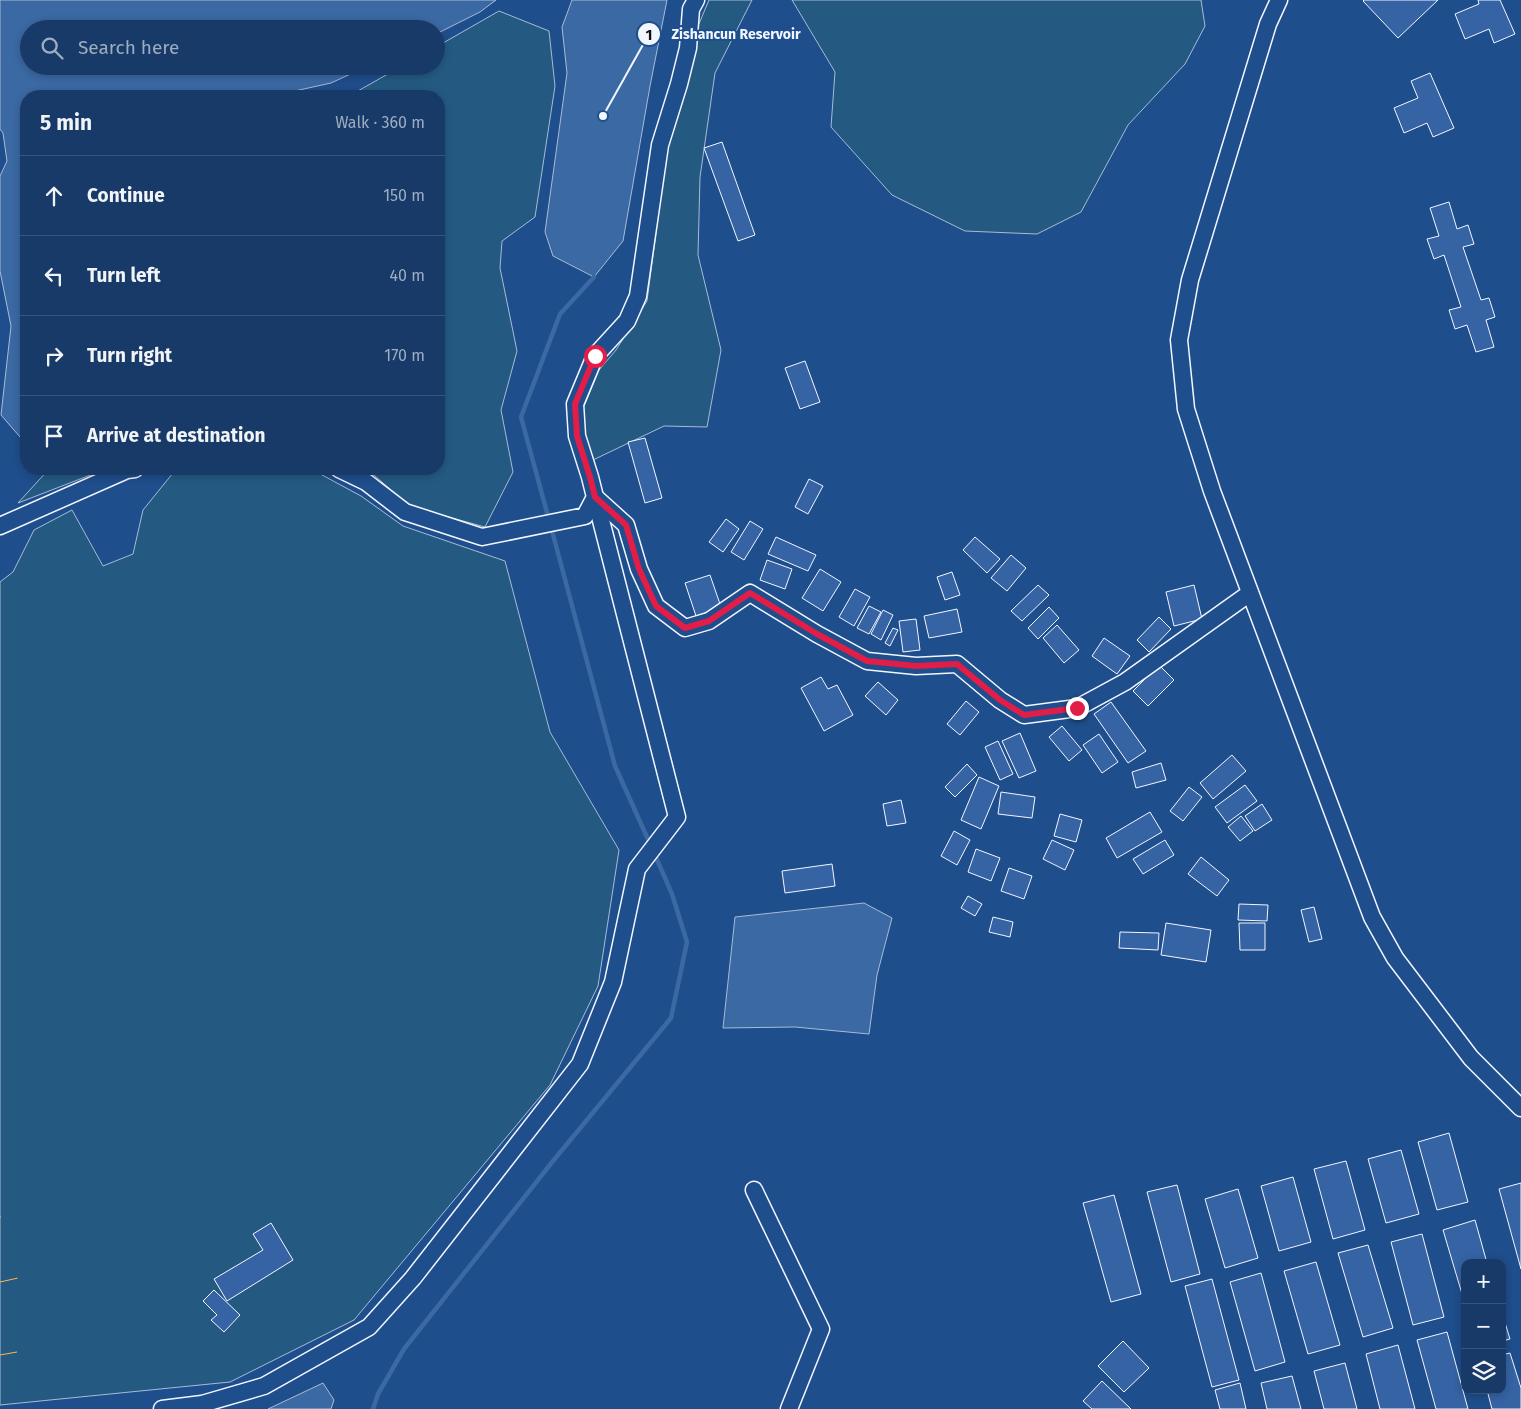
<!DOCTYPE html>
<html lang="en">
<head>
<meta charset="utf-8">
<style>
	body { margin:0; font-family:"Fira Sans",sans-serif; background:#244571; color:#f1f3f6 }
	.controls { position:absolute; right:15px; bottom:15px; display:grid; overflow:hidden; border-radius:10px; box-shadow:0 2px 8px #0003 }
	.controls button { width:45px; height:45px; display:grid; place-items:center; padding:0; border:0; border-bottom:1px solid #36547d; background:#173a69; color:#f1f3f6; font:25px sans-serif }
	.stop { position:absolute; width:15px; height:15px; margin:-11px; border:4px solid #e11d48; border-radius:50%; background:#fff }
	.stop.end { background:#e11d48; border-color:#fff; box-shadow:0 1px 5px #0008 }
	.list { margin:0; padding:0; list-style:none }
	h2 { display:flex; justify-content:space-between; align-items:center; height:65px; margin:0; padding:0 20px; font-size:21px }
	h2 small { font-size:16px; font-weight:400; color:#9eadc0 }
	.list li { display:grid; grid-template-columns:32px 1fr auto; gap:15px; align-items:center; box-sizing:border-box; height:80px; padding:0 20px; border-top:1px solid #36547d }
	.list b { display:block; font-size:19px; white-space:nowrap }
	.list em { font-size:16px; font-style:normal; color:#9eadc0 }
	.icon { flex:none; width:28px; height:28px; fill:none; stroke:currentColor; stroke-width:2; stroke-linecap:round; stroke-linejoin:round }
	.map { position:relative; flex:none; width:1521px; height:1409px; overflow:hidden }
	.search { position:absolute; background:#173a69; box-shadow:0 2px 8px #0003; left:20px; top:20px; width:425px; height:55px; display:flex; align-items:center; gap:12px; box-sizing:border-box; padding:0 18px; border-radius:28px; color:#9eadc0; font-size:19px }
	.panel { position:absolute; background:#173a69; box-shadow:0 2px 8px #0003; left:20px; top:90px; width:425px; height:385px; border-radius:20px }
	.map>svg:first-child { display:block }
</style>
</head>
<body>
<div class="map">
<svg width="1521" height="1409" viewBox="0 0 1521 1409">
	<rect width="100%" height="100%" fill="#1f4e8c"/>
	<g fill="#245a82" stroke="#a8bbd7">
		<polygon points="709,0 752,0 715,73 700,177 698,255 721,350 707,427 664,426 593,460 580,416 599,370 616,350 647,301 667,150 698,26"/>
		<polygon points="792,0 1201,0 1205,26 1185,64 1128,125 1081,212 1037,234 965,231 892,195 831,127 835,72"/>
		<polygon points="499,11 549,31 555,86 535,217 502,241 500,268 517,351 501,410 513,472 485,527 409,506 374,475 360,469 439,469 439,96 349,96 402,66 436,66 436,47"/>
		<polygon points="49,469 106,469 18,503"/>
		<polygon points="195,469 311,469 361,496 403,526 505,561 550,732 619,850 598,986 550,1085 354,1320 230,1382 0,1405 0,582 13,572 34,530 72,510 103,566 133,554 143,510 173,473"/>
	</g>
	<g fill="#3b69a3" stroke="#a8bbd7">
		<polygon points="0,0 496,0 480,12 436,34 436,29 29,29 29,66 368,66 331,83 272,96 26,96 26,434 20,437 1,415 11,326 0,271 0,176 7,161 3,133 0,129"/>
		<polygon points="572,0 667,0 650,86 623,241 594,277 553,256 545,232 567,73 562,27"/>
		<polygon points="864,903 892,918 877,975 869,1034 795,1027 723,1028 735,917"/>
		<polygon points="323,1383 334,1400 331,1409 268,1409"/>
	</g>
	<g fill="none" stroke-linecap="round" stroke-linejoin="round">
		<g stroke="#3b69a3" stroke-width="4.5">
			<polyline points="549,520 521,417 560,314 594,277"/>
			<polyline points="551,527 615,766 651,846"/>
			<polyline points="373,1409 378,1394 404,1349 553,1161 671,1018 687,942 672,894 654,853"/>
		</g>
	</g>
	<g fill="#3563a3" stroke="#f2f6ff">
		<polygon points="1364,0 1438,0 1398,38 1363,1"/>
		<polygon points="1478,0 1500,0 1515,34 1494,43 1489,29 1465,39 1455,14 1479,4"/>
		<polygon points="1430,73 1454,128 1433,137 1427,123 1404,133 1394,108 1418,98 1411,81"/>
		<polygon points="722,142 755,235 738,241 704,148"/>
		<polygon points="1449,202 1457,229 1468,225 1474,244 1463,247 1481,300 1489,298 1495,317 1486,320 1494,347 1476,352 1467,325 1455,329 1449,310 1461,307 1444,255 1434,259 1427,239 1439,236 1430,208"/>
		<polygon points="805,361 820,402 800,409 785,368"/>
		<polygon points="645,438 662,498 645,503 628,442"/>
		<polygon points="809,479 823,486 808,514 795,507"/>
		<polygon points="726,519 739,529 723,552 709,542"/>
		<polygon points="750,521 763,529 744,560 731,552"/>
		<polygon points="776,537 816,555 808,571 768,554"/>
		<polygon points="975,537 1000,559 987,573 963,550"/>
		<polygon points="1011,555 1026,568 1007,591 991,578"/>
		<polygon points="767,560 792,569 785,589 760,580"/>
		<polygon points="820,569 841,582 823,611 802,598"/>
		<polygon points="952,572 960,595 945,600 937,577"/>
		<polygon points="710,575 721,607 696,616 685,583"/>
		<polygon points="1038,585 1049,595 1022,621 1011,611"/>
		<polygon points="1194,585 1202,619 1174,626 1166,592"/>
		<polygon points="855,589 870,597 854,626 839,617"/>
		<polygon points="869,606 881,612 869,634 857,628"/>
		<polygon points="1049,607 1059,618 1038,639 1028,628"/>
		<polygon points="957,609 962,632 929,638 924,616"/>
		<polygon points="883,610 893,615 881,640 871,634"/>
		<polygon points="1159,617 1171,629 1149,652 1137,640"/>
		<polygon points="916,619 920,650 903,652 899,621"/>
		<polygon points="1057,625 1079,650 1064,663 1043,638"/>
		<polygon points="893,628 898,630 890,646 885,643"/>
		<polygon points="1104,638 1130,656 1117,674 1092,656"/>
		<polygon points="1159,665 1174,680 1148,706 1133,691"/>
		<polygon points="821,677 828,689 837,685 853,715 824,731 801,688"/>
		<polygon points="878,682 898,700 886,715 865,696"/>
		<polygon points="966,701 979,712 960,735 947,724"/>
		<polygon points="1111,702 1146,751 1128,763 1094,714"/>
		<polygon points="1062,726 1082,750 1069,761 1049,737"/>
		<polygon points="1020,733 1036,771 1019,778 1002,741"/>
		<polygon points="1099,734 1118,762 1102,773 1083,745"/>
		<polygon points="998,741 1013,774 1000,780 985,747"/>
		<polygon points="1232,755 1246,771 1213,799 1200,783"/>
		<polygon points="1161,763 1166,780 1136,788 1132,772"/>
		<polygon points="967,764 977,775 955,797 945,787"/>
		<polygon points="979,777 999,786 981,829 961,820"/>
		<polygon points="1245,785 1257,801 1227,823 1215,807"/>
		<polygon points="1189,787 1202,797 1183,821 1170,811"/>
		<polygon points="1001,792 1035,797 1032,818 998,814"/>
		<polygon points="901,800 906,823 887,826 883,804"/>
		<polygon points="1262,804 1272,820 1255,831 1245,816"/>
		<polygon points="1150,812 1162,832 1117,858 1106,838"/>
		<polygon points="1060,814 1082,820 1076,842 1054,836"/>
		<polygon points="1241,816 1253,831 1240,841 1228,827"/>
		<polygon points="954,831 970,840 957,865 941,856"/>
		<polygon points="1052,840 1074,850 1065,870 1043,859"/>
		<polygon points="1165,840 1174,855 1143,874 1133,859"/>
		<polygon points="976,849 1000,858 991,881 968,872"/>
		<polygon points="1201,857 1229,880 1217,896 1188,874"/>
		<polygon points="832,864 835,886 785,893 782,871"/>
		<polygon points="1009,868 1032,876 1024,899 1001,891"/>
		<polygon points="968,896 982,904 975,916 961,908"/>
		<polygon points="1239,904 1268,905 1267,921 1238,920"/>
		<polygon points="1314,907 1322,939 1309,942 1301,910"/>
		<polygon points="993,917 1013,922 1010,937 989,932"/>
		<polygon points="1166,923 1211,930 1206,962 1161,955"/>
		<polygon points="1239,923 1265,923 1265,950 1240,950"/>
		<polygon points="1120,932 1159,933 1158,950 1119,948"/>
		<polygon points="1449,1133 1468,1202 1437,1210 1418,1142"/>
		<polygon points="1401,1150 1419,1214 1386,1223 1368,1159"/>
		<polygon points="1346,1161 1365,1230 1333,1239 1314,1169"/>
		<polygon points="1293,1177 1311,1242 1279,1251 1261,1186"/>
		<polygon points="1521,1183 1521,1269 1499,1189"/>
		<polygon points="1177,1185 1200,1274 1171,1282 1147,1192"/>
		<polygon points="1238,1189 1258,1258 1225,1268 1205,1199"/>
		<polygon points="1114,1195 1141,1294 1111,1302 1083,1203"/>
		<polygon points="1475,1220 1487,1263 1465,1263 1465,1304 1443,1230"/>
		<polygon points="271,1223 293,1260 227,1301 214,1279 263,1250 253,1234"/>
		<polygon points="1422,1234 1444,1317 1413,1325 1391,1242"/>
		<polygon points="1368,1245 1393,1328 1363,1337 1338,1253"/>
		<polygon points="1316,1262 1340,1345 1308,1354 1284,1271"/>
		<polygon points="1261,1273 1285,1362 1255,1371 1230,1282"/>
		<polygon points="1212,1279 1239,1380 1212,1387 1185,1286"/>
		<polygon points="214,1290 240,1315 224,1332 211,1320 217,1315 203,1301"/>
		<polygon points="1502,1313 1510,1339 1502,1341"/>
		<polygon points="1447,1332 1468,1409 1436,1409 1417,1340"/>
		<polygon points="1123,1341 1149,1368 1124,1392 1098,1366"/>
		<polygon points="1398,1345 1415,1409 1380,1409 1366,1354"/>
		<polygon points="1510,1353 1521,1388 1521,1409 1492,1409 1487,1390 1502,1390 1502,1355"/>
		<polygon points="1345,1363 1357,1409 1324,1409 1314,1371"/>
		<polygon points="1292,1376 1301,1409 1267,1409 1261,1383"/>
		<polygon points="1102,1381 1131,1409 1092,1409 1083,1401"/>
		<polygon points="1240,1383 1246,1409 1220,1409 1215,1390"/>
	</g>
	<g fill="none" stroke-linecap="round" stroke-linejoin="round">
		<defs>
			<g id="minor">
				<polyline points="1279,0 1268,24 1190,280 1179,340 1186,409 1212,491 1372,917 1395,958 1471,1058 1521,1108"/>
				<polyline points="339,469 366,482 405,512 482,537 585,516 595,497 590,477 577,436 575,404 595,356 627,321 638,296 660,145 679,84 688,48 691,9 696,0"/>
				<polyline points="595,497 626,525 639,569 656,606 685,628 709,621 750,593 817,634 867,661 916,666 957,664 1000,700 1024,715 1077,708 1125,682 1250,593"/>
				<polyline points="0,526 127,470 135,469"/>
				<polyline points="754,1190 821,1329 789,1409"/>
				<polyline points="162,1409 202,1404 264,1386 369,1327 413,1278 580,1064 613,982 637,869 677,817 595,497"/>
			</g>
		</defs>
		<use href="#minor" stroke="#f2f6ff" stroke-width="19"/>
		<use href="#minor" stroke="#1f4e8c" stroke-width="16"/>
		<g stroke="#ffb74d" stroke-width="1" stroke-dasharray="18 4 2.5 4" stroke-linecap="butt">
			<polyline points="0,1217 1,1217"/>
			<polyline points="0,1282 18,1278"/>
			<polyline points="0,1355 17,1352"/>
		</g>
	</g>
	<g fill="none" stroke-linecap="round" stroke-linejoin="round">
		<polyline stroke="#e11d48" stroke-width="6" points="595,356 575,404 577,436 590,477 595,497 626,525 639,569 656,606 685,628 709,621 750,593 817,634 867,661 916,666 957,664 1000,700 1024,715 1077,708"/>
	</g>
	<path fill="none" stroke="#f2f6ff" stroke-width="2" d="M603 116L649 34"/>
	<g fill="#f2f6ff" stroke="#1f4e8c" stroke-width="2">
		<circle cx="603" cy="116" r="5"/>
		<circle cx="649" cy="34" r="12"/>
	</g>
	<g font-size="15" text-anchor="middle" font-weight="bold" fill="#111">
		<text x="649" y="40">1</text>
	</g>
	<g font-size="14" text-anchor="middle" font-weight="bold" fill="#f2f6ff" stroke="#1f4e8c" stroke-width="4" stroke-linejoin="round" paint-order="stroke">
		<text x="736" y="39">Zishancun Reservoir</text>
	</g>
</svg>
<div class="controls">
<button>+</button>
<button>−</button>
<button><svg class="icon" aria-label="layers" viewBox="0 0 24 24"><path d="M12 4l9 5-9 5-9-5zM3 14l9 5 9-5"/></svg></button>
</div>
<div class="stop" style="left:595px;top:356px"></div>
<div class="stop end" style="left:1077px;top:708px"></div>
<div class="search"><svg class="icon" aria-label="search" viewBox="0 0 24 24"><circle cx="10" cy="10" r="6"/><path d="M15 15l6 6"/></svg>Search here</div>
<section class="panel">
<h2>5 min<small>Walk · 360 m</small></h2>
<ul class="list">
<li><svg class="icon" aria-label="ahead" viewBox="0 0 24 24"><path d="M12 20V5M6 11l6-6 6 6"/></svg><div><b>Continue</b></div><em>150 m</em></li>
<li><svg class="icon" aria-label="left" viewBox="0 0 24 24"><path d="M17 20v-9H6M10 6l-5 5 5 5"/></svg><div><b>Turn left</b></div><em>40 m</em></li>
<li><svg class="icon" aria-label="right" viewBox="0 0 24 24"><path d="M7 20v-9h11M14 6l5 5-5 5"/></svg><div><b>Turn right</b></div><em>170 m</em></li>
<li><svg class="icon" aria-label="arrive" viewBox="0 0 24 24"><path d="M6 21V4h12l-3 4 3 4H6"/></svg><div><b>Arrive at destination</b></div></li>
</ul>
</section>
</div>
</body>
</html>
